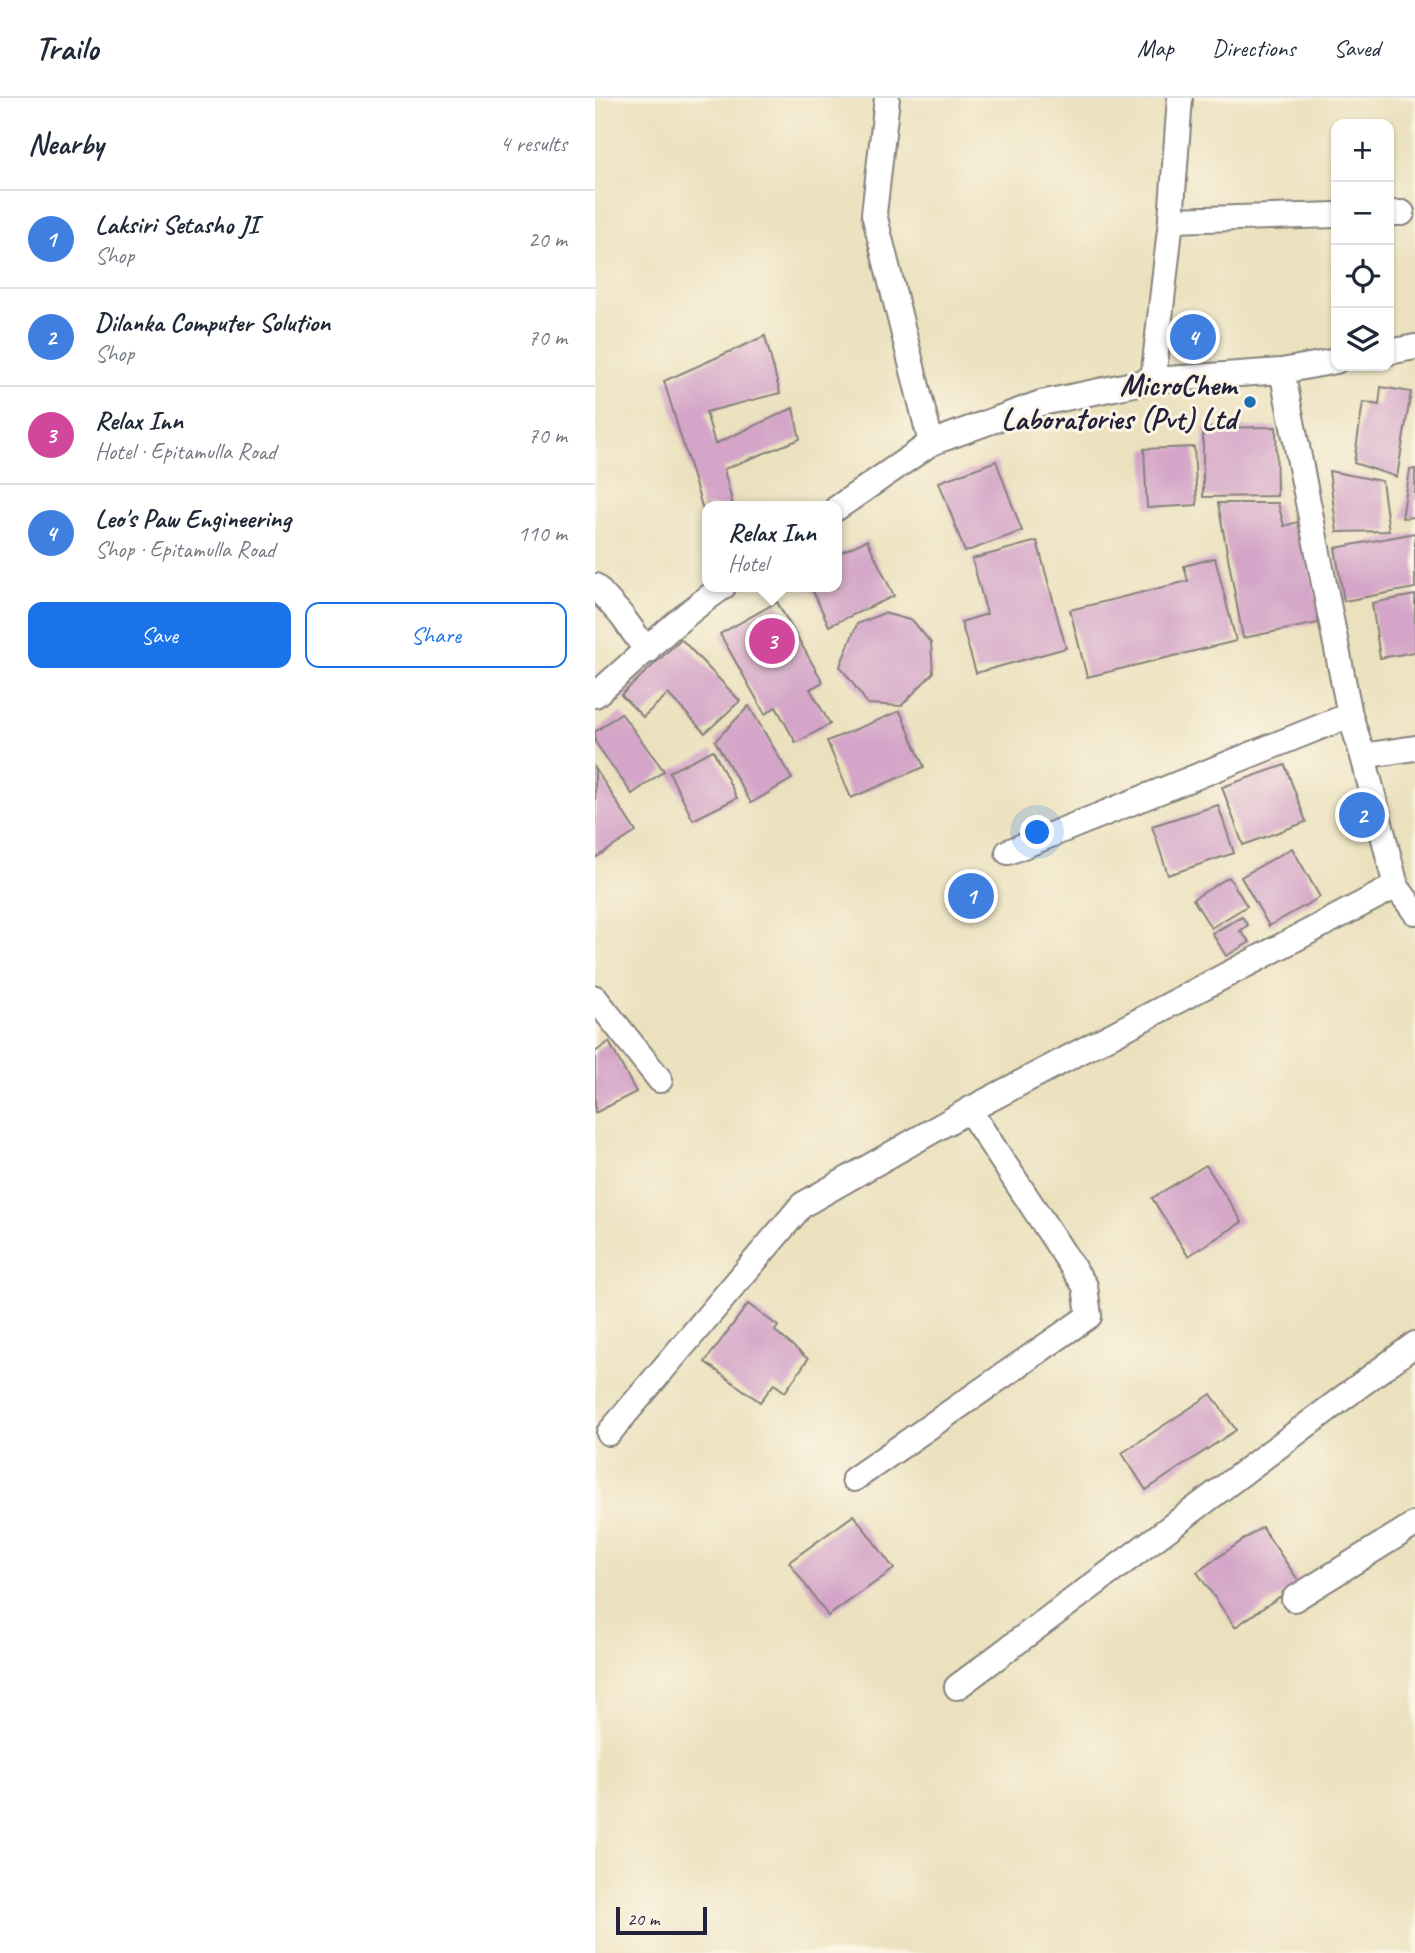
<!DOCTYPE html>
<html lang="en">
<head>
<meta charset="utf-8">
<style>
	body { margin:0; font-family:Caveat,sans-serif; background:#f2f2f3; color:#1f2937 }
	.controls { position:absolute; right:21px; top:21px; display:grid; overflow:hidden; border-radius:14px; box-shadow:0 2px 5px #0004 }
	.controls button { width:63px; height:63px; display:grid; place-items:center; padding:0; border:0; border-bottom:2px solid #e0e1e3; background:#fff; color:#1f2937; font:35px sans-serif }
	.scale { position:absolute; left:21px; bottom:18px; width:91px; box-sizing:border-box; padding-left:7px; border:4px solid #22223b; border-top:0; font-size:19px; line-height:24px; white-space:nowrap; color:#22223b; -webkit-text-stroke:5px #fcf5e5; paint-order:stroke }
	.you { position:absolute; left:443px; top:735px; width:24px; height:24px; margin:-18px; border:5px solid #fff; border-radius:50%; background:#1a73e8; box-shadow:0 0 0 10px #1a73e833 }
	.badge { display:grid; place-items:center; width:46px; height:46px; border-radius:50%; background:#1a73e8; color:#fff; font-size:23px; font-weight:700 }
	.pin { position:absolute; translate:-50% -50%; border:4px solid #fff; box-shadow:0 2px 7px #0006 }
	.popup { position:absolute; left:107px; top:403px; width:140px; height:91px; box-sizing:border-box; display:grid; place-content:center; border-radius:14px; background:#fff; filter:drop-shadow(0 2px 5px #0005); font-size:23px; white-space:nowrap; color:#747a83 }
	.popup b { font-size:26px; color:#1f2937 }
	.popup::after { content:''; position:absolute; left:50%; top:100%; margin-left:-14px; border:14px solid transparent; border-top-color:#fff }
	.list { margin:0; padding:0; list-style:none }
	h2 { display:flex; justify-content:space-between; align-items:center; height:91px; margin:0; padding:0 28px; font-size:30px }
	h2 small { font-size:23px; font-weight:400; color:#747a83 }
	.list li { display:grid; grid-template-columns:46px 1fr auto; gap:21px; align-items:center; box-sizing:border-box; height:98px; padding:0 28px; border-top:2px solid #e0e1e3 }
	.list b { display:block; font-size:26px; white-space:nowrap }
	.list p { margin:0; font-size:23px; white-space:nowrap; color:#747a83 }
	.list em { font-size:23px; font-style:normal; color:#747a83 }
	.actions { display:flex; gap:14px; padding:21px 28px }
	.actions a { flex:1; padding:16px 0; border:2px solid #1a73e8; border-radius:14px; text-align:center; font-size:24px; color:#1a73e8 }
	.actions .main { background:#1a73e8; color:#fff }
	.icon { flex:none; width:38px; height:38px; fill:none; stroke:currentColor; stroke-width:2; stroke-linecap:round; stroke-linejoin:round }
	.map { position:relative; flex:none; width:820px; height:1855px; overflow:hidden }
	header { display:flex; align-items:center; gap:42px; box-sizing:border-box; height:98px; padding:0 35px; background:#fff; border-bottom:2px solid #e0e1e3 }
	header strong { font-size:33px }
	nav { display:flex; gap:38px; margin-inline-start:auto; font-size:24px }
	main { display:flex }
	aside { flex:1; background:#fff }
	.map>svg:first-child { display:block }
</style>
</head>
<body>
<header>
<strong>Trailo</strong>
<nav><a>Map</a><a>Directions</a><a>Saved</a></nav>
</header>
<main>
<aside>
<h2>Nearby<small>4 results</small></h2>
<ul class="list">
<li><span class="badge" style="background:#3f7fe0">1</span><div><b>Laksiri Setasho JI</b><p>Shop</p></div><em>20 m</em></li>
<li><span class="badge" style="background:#3f7fe0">2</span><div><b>Dilanka Computer Solution</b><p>Shop</p></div><em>70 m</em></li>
<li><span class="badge" style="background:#d1479c">3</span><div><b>Relax Inn</b><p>Hotel · Epitamulla Road</p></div><em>70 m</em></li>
<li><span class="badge" style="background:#3f7fe0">4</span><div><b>Leo's Paw Engineering</b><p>Shop · Epitamulla Road</p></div><em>110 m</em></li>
</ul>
<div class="actions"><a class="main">Save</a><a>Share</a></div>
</aside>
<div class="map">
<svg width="820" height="1855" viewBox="0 0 820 1855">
	<rect width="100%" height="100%" fill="#fcf5e5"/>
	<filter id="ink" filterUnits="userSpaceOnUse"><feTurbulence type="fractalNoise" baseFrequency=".0143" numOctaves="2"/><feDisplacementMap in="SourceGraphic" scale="14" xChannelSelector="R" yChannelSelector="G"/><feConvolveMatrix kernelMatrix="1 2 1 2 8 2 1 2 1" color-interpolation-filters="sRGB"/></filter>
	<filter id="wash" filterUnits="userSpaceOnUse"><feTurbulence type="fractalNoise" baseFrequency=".00686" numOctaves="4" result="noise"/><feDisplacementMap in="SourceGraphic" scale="28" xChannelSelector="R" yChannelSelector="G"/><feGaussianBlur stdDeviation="1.57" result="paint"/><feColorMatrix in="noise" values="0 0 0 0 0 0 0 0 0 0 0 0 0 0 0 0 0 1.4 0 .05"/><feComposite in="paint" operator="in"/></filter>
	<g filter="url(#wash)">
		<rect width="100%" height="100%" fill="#ebe1be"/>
		<g id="blocks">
			<g fill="#d4a5c8">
				<polygon points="170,238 185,295 111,314 120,346 198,310 205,341 129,371 138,408 112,408 112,425 69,283"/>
				<polygon points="786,289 816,294 802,379 759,365 768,304 784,307"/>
				<polygon points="681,329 682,398 608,399 608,330"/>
				<polygon points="599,349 602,407 552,410 549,351"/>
				<polygon points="401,363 427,433 370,454 344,384"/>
				<polygon points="820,371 820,419 807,420 815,372"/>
				<polygon points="734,373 787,383 794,433 742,434"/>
				<polygon points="623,405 683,405 689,428 703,424 728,524 648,540"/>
				<polygon points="820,435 820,490 749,503 740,450"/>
				<polygon points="272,442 299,498 234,528 216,489 242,489 242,456"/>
				<polygon points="442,443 471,550 381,575 366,524 392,516 377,461"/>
				<polygon points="620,460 641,543 492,579 475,512 593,483 589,468"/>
				<polygon points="820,497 820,554 785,560 777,505"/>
				<polygon points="182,504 228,584 215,591 235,626 201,645 181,609 170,616 125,536"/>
				<polygon points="289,515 318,523 336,545 338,575 306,608 273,606 245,568 262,526"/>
				<polygon points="86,541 145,603 110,635 73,596 48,619 26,597"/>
				<polygon points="154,608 197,681 156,705 120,643"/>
				<polygon points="305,613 329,669 256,700 232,643"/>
				<polygon points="26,615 69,673 37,696 0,644 0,634"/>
				<polygon points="118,652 142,700 98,722 74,674"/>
				<polygon points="690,667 711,724 648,747 627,689"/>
				<polygon points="0,670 41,734 0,760"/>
				<polygon points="623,707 639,755 573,777 557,728"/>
				<polygon points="697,750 725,799 674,828 646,779"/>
				<polygon points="634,779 652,808 616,830 598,801"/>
				<polygon points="647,819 653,827 645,833 655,844 631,858 617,835"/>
				<polygon points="14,944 41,994 0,1015 0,954"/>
				<polygon points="611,1067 647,1124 593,1158 557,1100"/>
				<polygon points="153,1206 183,1228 180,1233 213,1261 190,1294 179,1286 165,1304 110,1264"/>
				<polygon points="616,1296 641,1332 551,1392 527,1355"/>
				<polygon points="259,1417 299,1471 233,1518 194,1464"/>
				<polygon points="667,1429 705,1485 640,1529 602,1474"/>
			</g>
		</g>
	</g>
	<g filter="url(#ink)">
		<use href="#blocks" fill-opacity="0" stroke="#86827c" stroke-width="2"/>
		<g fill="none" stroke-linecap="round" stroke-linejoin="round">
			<defs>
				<g id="street">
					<polyline points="292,0 279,116 336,345"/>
					<polyline points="794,115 807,115"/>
					<polyline points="576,122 741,117"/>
					<polyline points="794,254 820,249"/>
					<polyline points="687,273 755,617 768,658 801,788 820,814"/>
					<polyline points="558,282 576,122 585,0"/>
					<polyline points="242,410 336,345 446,305 558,282 687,273 741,263"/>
					<polyline points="0,488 27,518 52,553"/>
					<path d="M0,597C43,561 82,520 128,489"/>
					<polyline points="768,658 820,650"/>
					<polyline points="413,754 755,617"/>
					<polyline points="0,900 65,982"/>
					<polyline points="14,1335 207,1107 374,1012 801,788"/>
					<polyline points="259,1381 494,1218 490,1188 374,1012"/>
					<polyline points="699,1501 820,1426"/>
					<polyline points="362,1589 820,1246"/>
				</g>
			</defs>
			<use href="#street" stroke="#86827c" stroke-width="28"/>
			<use href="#street" stroke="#fff" stroke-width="24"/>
		</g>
	</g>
	<circle fill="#1f6fb2" stroke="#fcf5e5" stroke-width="2.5" cx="655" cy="304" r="7"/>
	<g text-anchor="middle" stroke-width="6" stroke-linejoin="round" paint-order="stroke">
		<g font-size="30" font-weight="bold" fill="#22223b" stroke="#fcf5e5" text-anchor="end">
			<text x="641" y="297">MicroChem<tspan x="641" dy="34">Laboratories (Pvt) Ltd</tspan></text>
		</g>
	</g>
</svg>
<div class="controls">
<button>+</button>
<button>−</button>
<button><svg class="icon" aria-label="locate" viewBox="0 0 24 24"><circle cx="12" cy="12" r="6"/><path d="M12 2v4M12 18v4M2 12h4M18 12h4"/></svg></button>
<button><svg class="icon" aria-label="layers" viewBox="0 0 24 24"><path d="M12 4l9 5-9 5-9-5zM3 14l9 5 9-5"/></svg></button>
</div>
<div class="scale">20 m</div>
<div class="you"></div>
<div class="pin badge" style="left:376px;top:798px;background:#3f7fe0">1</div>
<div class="pin badge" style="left:767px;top:717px;background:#3f7fe0">2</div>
<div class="pin badge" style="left:177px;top:543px;background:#d1479c">3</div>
<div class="popup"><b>Relax Inn</b>Hotel</div>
<div class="pin badge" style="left:598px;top:239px;background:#3f7fe0">4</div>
</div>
</main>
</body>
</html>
